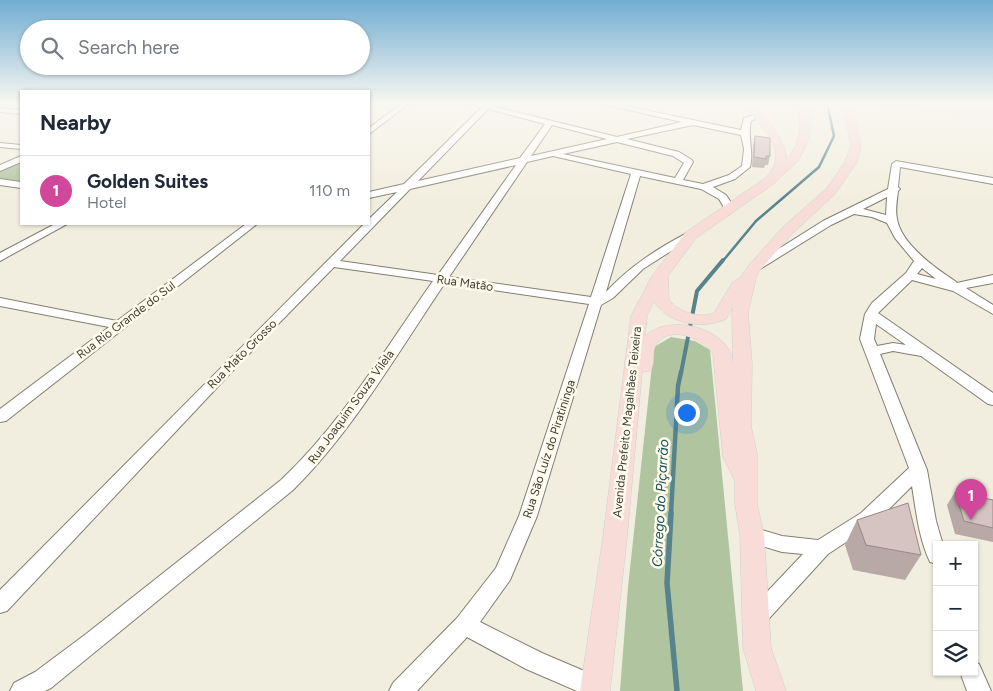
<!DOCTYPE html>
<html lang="en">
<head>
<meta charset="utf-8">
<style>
	body { margin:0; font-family:Figtree,sans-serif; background:#f2f2f3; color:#1f2937 }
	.controls { position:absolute; right:15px; bottom:15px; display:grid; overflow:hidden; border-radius:0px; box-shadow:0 1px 4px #0004 }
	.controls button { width:45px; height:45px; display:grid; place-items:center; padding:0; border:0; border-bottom:1px solid #e0e1e3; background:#fff; color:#1f2937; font:25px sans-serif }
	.you { position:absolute; left:686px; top:412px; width:18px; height:18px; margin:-12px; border:4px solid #fff; border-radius:50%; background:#1a73e8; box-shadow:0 0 0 8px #1a73e833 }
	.badge { display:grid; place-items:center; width:32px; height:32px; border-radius:50%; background:#b02a70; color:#fff; font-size:16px; font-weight:700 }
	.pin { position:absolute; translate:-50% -41px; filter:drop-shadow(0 1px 2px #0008) }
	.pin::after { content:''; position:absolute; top:26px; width:18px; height:15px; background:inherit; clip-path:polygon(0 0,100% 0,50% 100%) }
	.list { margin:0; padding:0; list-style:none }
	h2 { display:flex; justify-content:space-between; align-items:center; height:65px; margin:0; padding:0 20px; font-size:21px }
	h2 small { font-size:16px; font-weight:400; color:#747a83 }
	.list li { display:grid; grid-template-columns:32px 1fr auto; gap:15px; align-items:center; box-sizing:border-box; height:70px; padding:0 20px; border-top:1px solid #e0e1e3 }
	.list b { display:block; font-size:19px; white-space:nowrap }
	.list p { margin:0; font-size:16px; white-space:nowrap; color:#747a83 }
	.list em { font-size:16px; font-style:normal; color:#747a83 }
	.icon { flex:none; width:28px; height:28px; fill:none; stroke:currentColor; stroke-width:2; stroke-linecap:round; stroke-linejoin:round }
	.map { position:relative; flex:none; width:993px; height:691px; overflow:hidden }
	.search { position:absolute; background:#fff; box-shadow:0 1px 4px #0004; left:20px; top:20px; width:350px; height:55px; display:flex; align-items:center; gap:12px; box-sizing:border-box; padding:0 18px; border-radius:28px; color:#747a83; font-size:19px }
	.panel { position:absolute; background:#fff; box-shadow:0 1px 4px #0004; left:20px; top:90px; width:350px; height:135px; border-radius:0px }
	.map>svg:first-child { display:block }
</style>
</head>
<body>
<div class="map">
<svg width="993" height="691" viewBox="0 0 993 691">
	<rect width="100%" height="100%" fill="#f2eedf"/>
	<g fill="#b0c4a0">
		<polygon points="21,162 21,184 0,184 0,166"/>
		<polygon points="671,337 695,341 710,350 743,691 620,691 628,587 654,347"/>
	</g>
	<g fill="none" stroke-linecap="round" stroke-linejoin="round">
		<polyline stroke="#56838c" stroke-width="2.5" points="722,262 756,221 819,167 834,136 827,103"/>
		<polyline stroke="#56838c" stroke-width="4" points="681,373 697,291 723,260"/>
		<polyline stroke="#56838c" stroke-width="4.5" points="671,514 678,386 681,372"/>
		<polyline stroke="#56838c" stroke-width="5.5" points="671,513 667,583 677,691"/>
		<defs>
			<g id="minor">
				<polygon points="402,103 410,103 369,134 369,128"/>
				<path d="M467,103H480L617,137L682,122L597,103H611L741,130L744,118L757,114L761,116L751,121C747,137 754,151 750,167L735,179L713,187L726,195L734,207L733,209H725L719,199L701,189L640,176L606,292C630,266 657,249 687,233L691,232L696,235L643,269L613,298L601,305L537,516L510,580L480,622L542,653L603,679L606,687L605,691H577L526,669L467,637L417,691H389L393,683L457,618L496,568L519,516L589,304L445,283C398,352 353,431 293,490L51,688L45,691H10L14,683L35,672L86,634L281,480C342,423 385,349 433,281L334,267L242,361L7,611L0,613V590L364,224H369V219L397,192L369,198V192L404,184L481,108ZM488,109L545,124L520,158L418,181ZM552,125L607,139L531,156ZM693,125L741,135L744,149L742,166L729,175L703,184L683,180L693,162L692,160L679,152L627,139ZM617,142L673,156L684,163L675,178L563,154ZM553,156L631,174L591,297L449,277L527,162ZM516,165L438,275L340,261L410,189Z"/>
				<polygon points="0,108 21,110 21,114 0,112"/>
				<polygon points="0,143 21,145 21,149 0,147"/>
				<polygon points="21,156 21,162 0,171 0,165"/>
				<path d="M896,161L993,178V184L900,167L898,187L900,189L898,191C897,200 895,210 897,219C901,244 935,268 955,281L957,283L993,275V283L966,288L993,305V314L953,291L912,280L878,313L993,393V405L988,404L921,356L893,351L880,354L927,470L936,521L943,545H937V564L930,562C919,539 916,511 912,486L875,523L828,554L763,625L756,628L749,625L745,618L749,611L803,554L782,552L745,541L743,535L745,529L752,527L782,536L818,540L861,513L909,468L860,339L865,314L872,303L906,273L914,261L895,238L887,223L872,217L854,214L831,225L760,269H752L750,267L823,221L888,189L892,164ZM887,197L886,215L863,209ZM922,268L936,279L917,274ZM876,324L906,345L893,343L877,346L874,339Z"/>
				<polygon points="0,179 21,182 21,188 0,185"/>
				<polygon points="55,224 67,224 0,261 0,253"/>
				<polygon points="246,224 257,224 6,421 0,422 0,409 109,327 0,306 0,298 117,321"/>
				<polygon points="974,662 979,664 991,691 967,691 960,672 974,672"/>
			</g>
			<g id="major">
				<path d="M741,103H751C767,117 784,137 787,159C802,142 801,124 799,103H809L811,127L809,139L798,161L772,185L696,238L668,276L669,300C679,312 699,319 714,313L732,283L741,277L748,266L783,227L827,188L845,162L851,146L842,103H852L861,146L857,162L835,194L793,233L759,271L756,278L748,313L752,364L751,426L757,453V504L764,535L771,648L786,691H756L743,648L740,535L735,504V481L723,457L713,354C703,338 669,324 656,345C651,353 656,363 650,371L642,372L627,537L610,691H580L603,537L631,316L652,276L686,232L764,179C794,153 759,124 741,103ZM654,302C669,324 702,330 726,319L733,307L732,313L733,373C733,367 733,359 731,354C719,325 667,315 645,336L647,316Z"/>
				<polygon points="878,103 913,103 993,110 993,116 883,106"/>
			</g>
		</defs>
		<use href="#minor" stroke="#827f71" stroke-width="2"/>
		<use href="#major" stroke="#d0d0cf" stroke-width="1"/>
		<use href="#minor" fill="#fff" fill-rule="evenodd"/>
		<use href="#major" fill="#f7dcd8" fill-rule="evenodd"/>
	</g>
	<g fill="#b8a9a7">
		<polygon points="755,136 770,156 768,165 765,165 764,168 752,167 753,145"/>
		<polygon points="955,492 993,500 993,542 955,534 947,505"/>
		<polygon points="857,520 921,555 905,580 853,570 845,545"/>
	</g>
	<g fill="#d6c4c2" stroke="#968988">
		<polygon points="755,136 770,138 770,156 766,156 766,159 754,157"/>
		<polygon points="955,492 993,500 993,528 964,521"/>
		<polygon points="908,503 921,555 866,545 857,520"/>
	</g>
	<linearGradient id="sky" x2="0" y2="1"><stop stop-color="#72add2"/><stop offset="0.52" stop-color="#f9f7f1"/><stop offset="1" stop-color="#f9f7f1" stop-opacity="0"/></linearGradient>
	<rect width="993" height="200" fill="url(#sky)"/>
	<g text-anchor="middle" stroke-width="5" stroke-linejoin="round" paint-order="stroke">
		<g font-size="12" fill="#3d3c36" stroke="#fffcec">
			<text transform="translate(465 283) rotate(8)" y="4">Rua Matão</text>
			<text transform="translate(126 320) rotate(-37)" y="4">Rua Rio Grande do Sul</text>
			<text transform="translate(242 354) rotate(-45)" y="4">Rua Mato Grosso</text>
			<text transform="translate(351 407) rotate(-54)" y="4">Rua Joaquim Souza Vilela</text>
			<text transform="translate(627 422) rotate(-84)" y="4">Avenida Prefeito Magalhães Teixeira</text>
			<text transform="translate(549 449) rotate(-72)" y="4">Rua São Luíz do Piratininga</text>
		</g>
		<g font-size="14" font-style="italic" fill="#19525d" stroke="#fffcec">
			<text transform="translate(660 503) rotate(-87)" y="5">Córrego do Piçarrão</text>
		</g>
	</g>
</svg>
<div class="controls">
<button>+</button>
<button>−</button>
<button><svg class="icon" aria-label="layers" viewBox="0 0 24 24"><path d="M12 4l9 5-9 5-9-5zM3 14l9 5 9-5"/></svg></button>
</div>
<div class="you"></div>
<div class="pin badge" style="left:971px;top:520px;background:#d1479c">1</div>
<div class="search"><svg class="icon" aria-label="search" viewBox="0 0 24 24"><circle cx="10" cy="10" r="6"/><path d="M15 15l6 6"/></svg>Search here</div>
<section class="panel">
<h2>Nearby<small></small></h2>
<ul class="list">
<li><span class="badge" style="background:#d1479c">1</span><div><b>Golden Suites</b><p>Hotel</p></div><em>110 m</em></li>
</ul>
</section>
</div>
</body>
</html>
